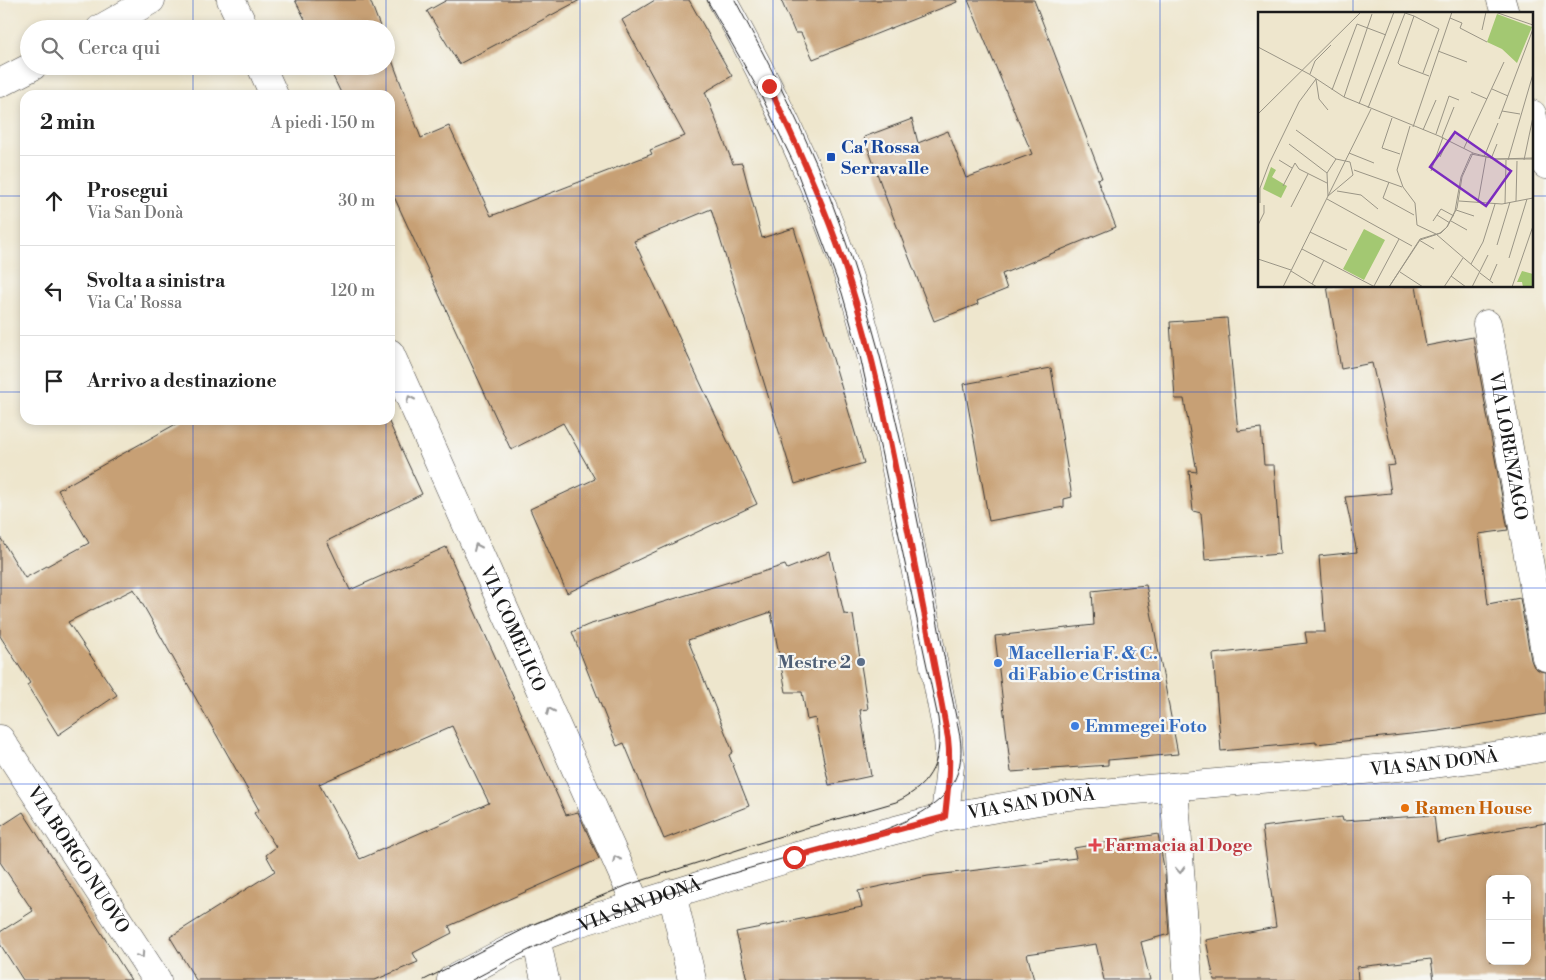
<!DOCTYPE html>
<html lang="it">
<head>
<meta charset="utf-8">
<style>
	body { margin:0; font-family:"Libre Bodoni",serif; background:#f6f6f6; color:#222 }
	.controls { position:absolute; right:15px; bottom:15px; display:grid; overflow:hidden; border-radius:10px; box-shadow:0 2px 8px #0003 }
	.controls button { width:45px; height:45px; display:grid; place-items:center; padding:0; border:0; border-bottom:1px solid #e0e0e0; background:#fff; color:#222; font:25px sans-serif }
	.stop { position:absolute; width:15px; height:15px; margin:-11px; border:4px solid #d93025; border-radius:50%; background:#fff }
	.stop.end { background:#d93025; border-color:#fff; box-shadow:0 1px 5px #0008 }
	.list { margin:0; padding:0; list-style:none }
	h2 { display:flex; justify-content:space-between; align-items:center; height:65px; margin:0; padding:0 20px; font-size:21px }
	h2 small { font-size:16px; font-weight:400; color:#767676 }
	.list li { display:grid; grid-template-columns:32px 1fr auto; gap:15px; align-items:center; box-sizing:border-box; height:90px; padding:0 20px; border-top:1px solid #e0e0e0 }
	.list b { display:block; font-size:19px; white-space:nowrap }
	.list p { margin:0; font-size:16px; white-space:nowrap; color:#767676 }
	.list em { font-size:16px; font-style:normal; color:#767676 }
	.icon { flex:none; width:28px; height:28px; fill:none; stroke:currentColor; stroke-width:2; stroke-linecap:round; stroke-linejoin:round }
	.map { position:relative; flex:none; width:1546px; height:980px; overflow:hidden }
	.search { position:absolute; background:#fff; box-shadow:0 2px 8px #0003; left:20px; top:20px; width:375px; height:55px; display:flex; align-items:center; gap:12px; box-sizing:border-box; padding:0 18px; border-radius:28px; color:#767676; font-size:19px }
	.panel { position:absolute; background:#fff; box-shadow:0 2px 8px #0003; left:20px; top:90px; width:375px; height:335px; border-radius:15px }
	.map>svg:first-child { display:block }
</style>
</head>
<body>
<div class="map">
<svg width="1546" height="980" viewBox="0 0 1546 980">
	<rect width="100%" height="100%" fill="#f6f6f2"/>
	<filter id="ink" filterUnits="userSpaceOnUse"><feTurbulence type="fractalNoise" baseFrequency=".02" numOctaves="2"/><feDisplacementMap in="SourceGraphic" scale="10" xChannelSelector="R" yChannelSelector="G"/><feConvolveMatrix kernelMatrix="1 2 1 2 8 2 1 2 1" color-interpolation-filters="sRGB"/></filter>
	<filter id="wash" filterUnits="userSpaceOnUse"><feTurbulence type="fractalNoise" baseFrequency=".0096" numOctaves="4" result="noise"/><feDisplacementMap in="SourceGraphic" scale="20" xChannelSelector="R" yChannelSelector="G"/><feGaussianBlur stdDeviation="1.12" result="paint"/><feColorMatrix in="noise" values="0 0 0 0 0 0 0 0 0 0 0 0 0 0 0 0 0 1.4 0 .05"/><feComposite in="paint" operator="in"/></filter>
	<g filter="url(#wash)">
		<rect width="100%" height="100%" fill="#eee6cd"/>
		<g id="blocks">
			<g fill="#c7a075" fill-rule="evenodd">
				<polygon points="295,0 370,0 381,29 310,29"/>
				<polygon points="447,0 580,0 459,64 427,11"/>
				<polygon points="655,0 689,0 732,76 705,92 733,164 742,163 762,238 794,228 864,463 795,484 711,209 634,241 757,504 567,593 530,509 595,479 563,423 511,450 390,188 390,95 342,95 328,66 386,66 386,44 421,138 449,126 491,216 652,154 650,150 685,136 622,20"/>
				<polygon points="781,0 956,0 957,2 813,59 801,33 795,33"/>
				<polygon points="968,0 1034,0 1102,178 1097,179 1116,227 1002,274 1007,289 977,301 978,304 934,321 887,201 864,137 912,119 918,143 948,131 966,178 1032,154"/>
				<polygon points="1327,286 1416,286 1426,346 1473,337 1508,530 1479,534 1488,604 1520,598 1531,660 1534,667 1540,671 1546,672 1546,714 1439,731 1316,744 1316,742 1221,751 1213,654 1307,643 1305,632 1325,632 1319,556 1357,552 1345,497 1391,493 1387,466 1395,465 1372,363 1341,369"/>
				<polygon points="1227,318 1238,431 1261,428 1264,465 1274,465 1280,554 1205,560 1201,513 1193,511 1189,471 1197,472 1184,399 1175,399 1170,322"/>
				<polygon points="1051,368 1072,497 1064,499 1064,507 989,521 964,384"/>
				<path d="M183,420H388L422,494L327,541L350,590L446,547L566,815L578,812L599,859L449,926L452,933L413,953L418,962L375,980H196L170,937L275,871L266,855L276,847L254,813L259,810L134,589L68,622L117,695L58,735L27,685L30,683L0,636V537L25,578L89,543L58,490ZM452,726L489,803L360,859L319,784Z"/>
				<polygon points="830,552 844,614 853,615 868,709 860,710 871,776 829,785 815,718 807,720 802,692 786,692 771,612 688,640 733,752 729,755 749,806 664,839 624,743 617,746 572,632 588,625 785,565 787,569"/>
				<polygon points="1146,585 1178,754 1108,760 1108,765 1011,772 995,636 1094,625 1092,591"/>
				<polygon points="23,812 72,888 73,888 131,980 23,980 0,944 0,932 33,911 0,862 0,827"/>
				<path d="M1434,815L1437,842L1546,823V980H1434L1431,959L1357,967L1358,980H1214L1206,940L1276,927L1262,827L1342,817L1343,821ZM1490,879H1527V961H1490Z"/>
				<polygon points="1158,834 1165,873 1169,934 1141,942 1150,980 1104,980 1096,944 1027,954 1034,980 747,980 736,932 862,907 858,891 928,876 1076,858 1074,848"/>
			</g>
		</g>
	</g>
	<g filter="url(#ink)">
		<use href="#blocks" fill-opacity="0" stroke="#3c3a37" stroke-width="1"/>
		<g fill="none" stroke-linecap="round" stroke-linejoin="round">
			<defs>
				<g id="minor">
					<polyline points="231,0 245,29"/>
					<polyline points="1501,0 1505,14"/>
					<polyline points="100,29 151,0"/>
					<polyline points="261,66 274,95"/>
					<polyline points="0,83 33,66"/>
					<polyline points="1532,114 1546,165"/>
					<path id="s1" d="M1487,324L1546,657"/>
					<path id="s2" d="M390,353L636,904"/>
					<path id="s3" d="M0,739L157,980"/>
					<polyline points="1174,787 1188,980"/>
					<polyline points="672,893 692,980"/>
					<polyline points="536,938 545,980"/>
				</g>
				<g id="tertiary">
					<path d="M722,0C774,92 819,187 852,287C874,357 888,429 902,500C917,579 933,658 948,738L950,766L945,817"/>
					<path id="s4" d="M451,980L512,948L574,924L793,857L945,817L1068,796L1432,764L1501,755L1546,747"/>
				</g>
			</defs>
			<use href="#minor" stroke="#3c3a37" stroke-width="29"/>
			<use href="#tertiary" stroke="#3c3a37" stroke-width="29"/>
			<use href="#minor" stroke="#fff" stroke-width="28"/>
			<use href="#tertiary" stroke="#fff" stroke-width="28"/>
			<g stroke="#1c1c1c" stroke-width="1">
				<path d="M424,980L536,923L628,885L806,828L896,802C934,784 943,758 938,718L878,437L860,356L842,293L794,164L759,91L707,0"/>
				<path id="s5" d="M472,980C508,961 544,941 581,926C679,886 781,859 882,831C927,813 968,793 960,737C925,564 898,388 839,222C812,144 773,72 735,0"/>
			</g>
		</g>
		<defs><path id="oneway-chevron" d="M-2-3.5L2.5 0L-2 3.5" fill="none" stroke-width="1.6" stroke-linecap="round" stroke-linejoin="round" transform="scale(1.25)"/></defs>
		<g stroke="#999">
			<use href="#oneway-chevron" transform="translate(410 399) rotate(-114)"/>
			<use href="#oneway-chevron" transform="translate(477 547) rotate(-114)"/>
			<use href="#oneway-chevron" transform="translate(550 711) rotate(-114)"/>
			<use href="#oneway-chevron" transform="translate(616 859) rotate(-114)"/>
			<use href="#oneway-chevron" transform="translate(1180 870) rotate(86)"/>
			<use href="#oneway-chevron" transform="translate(141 955) rotate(57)"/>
		</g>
	</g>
	<g fill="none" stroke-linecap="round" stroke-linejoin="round" filter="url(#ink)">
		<path stroke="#d93025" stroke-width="6" d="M769,86C800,152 831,219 852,289C875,362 889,436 904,511C919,586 934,662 948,738C951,764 948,790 945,817L794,857"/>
	</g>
	<path fill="none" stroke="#1d4ed8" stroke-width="1" stroke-opacity="0.55" d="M193,0V29M386,0V95M580,0V980M773,0V980M966,0V980M1160,0V980M1353,0V14M193,66V95M0,196H25M390,196H1260M1532,196H1546M1353,286V980M0,392H25M390,392H1546M193,420V980M386,420V980M0,588H1546M0,784H1546"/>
	<rect fill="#1a4fb4" stroke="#f6f6f2" stroke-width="2" x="826" y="152" width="10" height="10" rx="2.5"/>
	<circle fill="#5c6f8a" stroke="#f6f6f2" stroke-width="2" cx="861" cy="662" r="5"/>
	<g fill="#3f7fe0" stroke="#f6f6f2" stroke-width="2">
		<circle cx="998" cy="663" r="5"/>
		<circle cx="1075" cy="726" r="5"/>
	</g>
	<circle fill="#e8710a" stroke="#f6f6f2" stroke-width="2" cx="1405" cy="808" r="5"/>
	<path fill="#e0444e" stroke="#f6f6f2" stroke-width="2" d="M1092.5 837.5h5v5h5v5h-5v5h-5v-5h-5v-5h5z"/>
	<g text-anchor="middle" stroke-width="4.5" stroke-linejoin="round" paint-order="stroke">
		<g font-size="18" font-weight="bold" fill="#164399" stroke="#f6f6f2" text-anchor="start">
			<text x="841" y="153">Ca' Rossa<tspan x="841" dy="21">Serravalle</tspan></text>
		</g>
		<g font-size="18" fill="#1c1c1c" stroke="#f6f6f2">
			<text dy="6" stroke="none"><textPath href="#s1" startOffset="124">VIA LORENZAGO</textPath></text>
			<text dy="6" stroke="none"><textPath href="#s2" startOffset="302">VIA COMELICO</textPath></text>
			<text dy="6" stroke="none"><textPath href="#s4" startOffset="1014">VIA SAN DONÀ</textPath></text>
			<text dy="6" stroke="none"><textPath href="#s4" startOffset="609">VIA SAN DONÀ</textPath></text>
			<text dy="6" stroke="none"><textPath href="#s3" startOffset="144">VIA BORGO NUOVO</textPath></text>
			<text dy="6" stroke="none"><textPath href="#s5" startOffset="184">VIA SAN DONÀ</textPath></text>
		</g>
		<g font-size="18" font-weight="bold" fill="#366cbe" stroke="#f6f6f2" text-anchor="start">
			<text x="1008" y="659">Macelleria F. &amp; C.<tspan x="1008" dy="21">di Fabio e Cristina</tspan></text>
			<text x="1085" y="732">Emmegei Foto</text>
		</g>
		<g font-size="18" font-weight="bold" fill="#4e5e75" stroke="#f6f6f2" text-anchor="end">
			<text x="851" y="668">Mestre 2</text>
		</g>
		<g font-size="18" font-weight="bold" fill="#c56008" stroke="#f6f6f2" text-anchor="start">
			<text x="1415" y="814">Ramen House</text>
		</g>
		<g font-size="18" font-weight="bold" fill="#be3a42" stroke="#f6f6f2" text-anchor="start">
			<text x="1105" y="851">Farmacia al Doge</text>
		</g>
	</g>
	<g transform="translate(1258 12)">
		<rect width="275" height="275" fill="#eee6cd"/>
		<path d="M239,2L274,15L259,51L244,37L229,30ZM13,155L18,158L14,165L29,174L23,186L5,177ZM106,217L127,228L106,268L85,257ZM264,259L275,262V275H265L264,270H259Z" fill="#a3c872"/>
		<path fill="none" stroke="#9a9586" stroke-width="1" d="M237,0L275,13M192,6L204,11L202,16L229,30M224,18L228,0M0,35L51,62L86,85L181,124L215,141L237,147H275M180,39L209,50M165,61L181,17L156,4L140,51L142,53L171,64M52,62L57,49L73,33M58,67L61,87L70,98M234,77L250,84M74,78L99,12L128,23M213,80L229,87M86,85L114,2M101,92L136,0M110,96L147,1L156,4M244,99L262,102M0,102L103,0M134,106L124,136L142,142M241,107L275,17M152,114L139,158L145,175L157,191L159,213L178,222L222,260M155,115L194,0M38,118L78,147M165,118L178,88M178,122L191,84L201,88M184,125L196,95M31,132L69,161M206,136L246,50M91,141L116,151M182,145L190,128M226,145L240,111M78,147L92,150L95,163L70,184L69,161ZM233,147L239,132M21,148L34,156M250,148L275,62M266,148L275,105M96,158L144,175M173,159L185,125M131,170L125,186L156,203M25,174L37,151L41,157L69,171M79,179L103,183L120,197M69,187L154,234M201,189L244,192L275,186M258,189L259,149M220,190L228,145M2,191V176L11,152L41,90L58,67M247,192L248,148M33,195L50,162M198,198L216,204M179,203L192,211M175,209L183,197L196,204M193,209L209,218M0,213L6,201V193M52,220L89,238M161,228L176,237M239,233L252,190M44,237L117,275M251,246L269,187M0,247L33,258M213,252L225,230L237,192M33,259L59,275M142,260L165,275M222,261L235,271M193,264L208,275M232,268L239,252M54,272L66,248M116,274L141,227M25,275L113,97M131,275L162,228L183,221L189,215L199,196L204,165L215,141M131,275L162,227L182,221L189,215L197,199L203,165L213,142L239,147L275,146M186,275L205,246M214,275L230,243M254,275L275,214"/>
		<path fill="#7b2cbf" fill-opacity="0.15" stroke="#7b2cbf" stroke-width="2.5" d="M197,120L253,159L228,194L172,155Z"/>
		<rect width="275" height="275" fill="none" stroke="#1c1c1c" stroke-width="2.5"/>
	</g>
</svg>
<div class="controls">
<button>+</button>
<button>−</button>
</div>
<div class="stop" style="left:794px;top:857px"></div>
<div class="stop end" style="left:769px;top:86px"></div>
<div class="search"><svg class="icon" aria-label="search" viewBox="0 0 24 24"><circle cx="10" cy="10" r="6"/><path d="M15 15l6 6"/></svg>Cerca qui</div>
<section class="panel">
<h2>2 min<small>A piedi · 150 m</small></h2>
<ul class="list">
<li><svg class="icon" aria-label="ahead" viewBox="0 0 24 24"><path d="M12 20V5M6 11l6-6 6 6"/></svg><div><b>Prosegui</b><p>Via San Donà</p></div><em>30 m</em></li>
<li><svg class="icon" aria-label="left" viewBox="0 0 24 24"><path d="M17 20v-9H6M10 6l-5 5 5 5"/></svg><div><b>Svolta a sinistra</b><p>Via Ca' Rossa</p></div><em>120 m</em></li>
<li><svg class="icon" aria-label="arrive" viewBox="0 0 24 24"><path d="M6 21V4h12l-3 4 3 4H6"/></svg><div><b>Arrivo a destinazione</b></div></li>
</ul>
</section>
</div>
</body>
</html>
